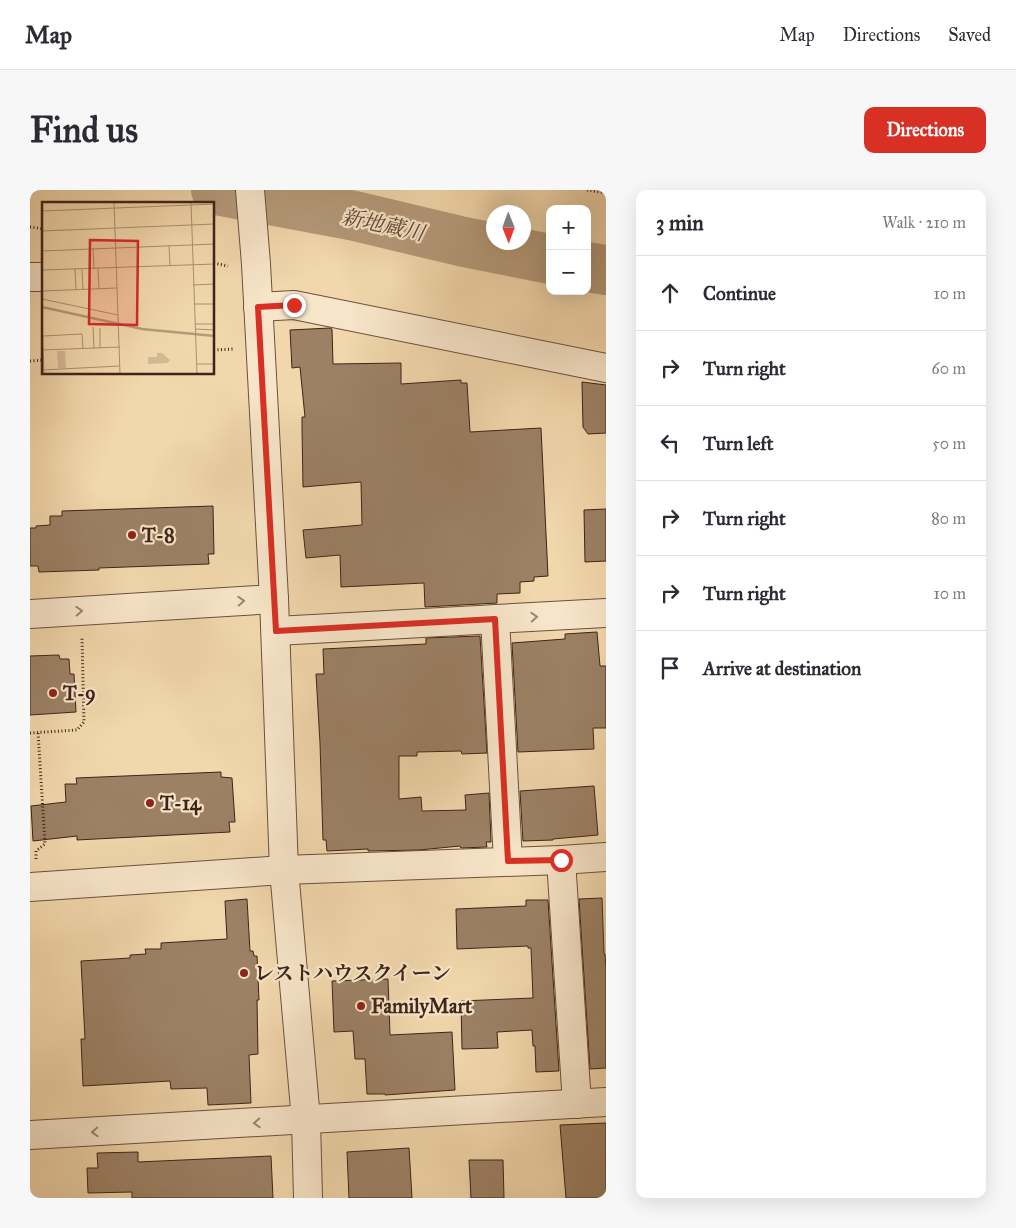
<!DOCTYPE html>
<html lang="en">
<head>
<meta charset="utf-8">
<style>
	body { margin:0; font-family:"IM FELL Great Primer","Noto Serif JP",serif; background:#f7f7f7; color:#2b2b33 }
	.controls { position:absolute; right:15px; top:15px; display:grid; overflow:hidden; border-radius:10px; box-shadow:0 5px 20px #0002 }
	.controls button { width:45px; height:45px; display:grid; place-items:center; padding:0; border:0; border-bottom:1px solid #e1e1e2; background:#fff; color:#2b2b33; font:25px sans-serif }
	.compass { position:absolute; left:456px; top:15px; width:45px; height:45px; border-radius:50%; background:#fff; box-shadow:0 5px 20px #0002; rotate:179deg }
	.stop { position:absolute; width:15px; height:15px; margin:-11px; border:4px solid #d93025; border-radius:50%; background:#fff }
	.stop.end { background:#d93025; border-color:#fff; box-shadow:0 1px 5px #0008 }
	.list { margin:0; padding:0; list-style:none }
	h2 { display:flex; justify-content:space-between; align-items:center; height:65px; margin:0; padding:0 20px; font-size:21px }
	h2 small { font-size:16px; font-weight:400; color:#7c7c81 }
	.list li { display:grid; grid-template-columns:32px 1fr auto; gap:15px; align-items:center; box-sizing:border-box; height:75px; padding:0 20px; border-top:1px solid #e1e1e2 }
	.list b { display:block; font-size:19px; white-space:nowrap }
	.list em { font-size:16px; font-style:normal; color:#7c7c81 }
	.icon { flex:none; width:28px; height:28px; fill:none; stroke:currentColor; stroke-width:2; stroke-linecap:round; stroke-linejoin:round }
	.map { position:relative; flex:none; width:576px; height:1008px; overflow:hidden; border-radius:10px }
	header { display:flex; align-items:center; gap:30px; box-sizing:border-box; height:70px; padding:0 25px; background:#fff; border-bottom:1px solid #e1e1e2 }
	header strong { font-size:24px }
	nav { display:flex; gap:28px; margin-inline-start:auto; font-size:18px }
	.intro { display:flex; align-items:center; justify-content:space-between; box-sizing:border-box; height:120px; padding:0 30px }
	h1 { margin:0; font-size:35px }
	.button { padding:12px 22px; border-radius:10px; background:#d93025; color:#fff; font-size:18px; font-weight:700 }
	main { display:flex; gap:30px; padding:0 30px }
	aside { flex:1; background:#fff; border-radius:10px; box-shadow:0 5px 20px #0002 }
	.map>svg:first-child { display:block }
</style>
</head>
<body>
<header>
<strong>Map</strong>
<nav><a>Map</a><a>Directions</a><a>Saved</a></nav>
</header>
<div class="intro"><h1>Find us</h1><a class="button">Directions</a></div>
<main>
<div class="map">
<svg width="576" height="1008" viewBox="0 0 576 1008">
	<rect width="100%" height="100%" fill="#f2d7ac"/>
	<filter id="stains"><feTurbulence type="fractalNoise" baseFrequency=".004" numOctaves="4"/><feColorMatrix values="0 0 0 0 .2 0 0 0 0 .09 0 0 0 0 .02 0 0 0 .5 -.17"/></filter>
	<radialGradient id="worn" r=".72"><stop offset=".6" stop-color="#630" stop-opacity="0"/><stop offset="1" stop-color="#630" stop-opacity=".3"/></radialGradient>
	<g fill="none" stroke-linecap="round" stroke-linejoin="round">
		<g stroke="#b59a7a" stroke-width="50">
			<polyline points="186,0 325,26 434,52 520,69"/>
			<polyline points="557,77 576,80"/>
		</g>
	</g>
	<g fill="#9c8165" stroke="#3e2418">
		<polygon points="300,138 302,139 303,174 371,173 371,194 431,190 431,193 437,193 440,242 511,238 518,386 504,387 504,391 490,392 490,403 467,404 467,413 395,417 394,393 311,397 310,365 276,368 273,340 332,335 331,292 273,297 272,238 272,227 275,227 270,177 262,178 260,140"/>
		<polygon points="552,192 576,195 576,243 558,244 553,237"/>
		<polygon points="183,316 184,364 178,364 179,374 69,378 69,380 9,382 8,376 0,376 0,338 6,338 6,336 20,335 20,326 32,326 32,321"/>
		<polygon points="576,319 576,371 555,372 554,320"/>
		<polygon points="567,442 570,476 576,476 576,538 563,538 564,559 488,562 482,453 535,449 535,444"/>
		<polygon points="450,446 457,563 432,564 431,561 387,562 387,566 369,566 369,609 391,607 392,621 436,620 435,605 459,603 461,652 456,652 457,657 431,658 430,656 389,660 338,661 338,659 297,661 296,650 293,650 290,553 286,484 294,484 293,459 396,454 396,448"/>
		<polygon points="29,465 30,469 39,469 40,484 44,484 46,522 0,525 0,466"/>
		<polygon points="191,582 191,587 202,588 205,632 199,632 200,642 47,650 47,646 3,651 1,616 36,612 35,594 47,594 46,588"/>
		<polygon points="564,596 568,645 523,649 523,650 493,651 490,601"/>
		<polygon points="572,708 574,764 575,764 576,779 576,878 560,879 549,709"/>
		<polygon points="217,709 220,761 223,761 224,766 227,766 229,810 227,810 228,864 219,865 221,913 178,915 177,898 141,899 140,891 53,896 51,849 55,849 51,771 100,768 100,765 116,764 115,759 131,759 131,753 197,749 195,711"/>
		<polygon points="496,710 518,710 529,881 506,882 505,856 503,856 502,840 467,842 468,858 432,859 431,811 503,808 501,758 498,758 498,756 427,759 426,719 496,716"/>
		<polygon points="358,789 360,845 422,842 425,900 355,905 355,904 337,904 335,869 325,869 323,841 304,842 302,791"/>
		<polygon points="576,933 576,1008 536,1008 530,935"/>
		<polygon points="379,958 382,1008 319,1008 317,962"/>
		<polygon points="108,962 108,972 241,966 243,1008 102,1008 102,1002 58,1003 57,978 68,978 67,963"/>
		<polygon points="439,970 473,970 474,1008 441,1008"/>
	</g>
	<g fill="none" stroke-linecap="round" stroke-linejoin="round">
		<defs>
			<g id="minor">
				<polyline points="220,0 226,74 244,409 254,680 276,930 278,1008"/>
				<polyline points="0,87 14,87"/>
				<polyline points="228,117 264,115 576,178"/>
				<polyline points="0,424 244,409"/>
				<polyline points="465,429 478,671"/>
				<polyline points="246,441 576,423"/>
				<polyline points="531,670 547,914"/>
				<polyline points="0,697 254,680 531,670 576,667"/>
				<polyline points="0,945 576,912"/>
			</g>
		</defs>
		<use href="#minor" stroke="#6b513d" stroke-width="30"/>
		<g stroke="#3e2418" stroke-width="3" stroke-dasharray="1 2.5" stroke-linecap="butt">
			<polyline points="557,0 576,3"/>
			<polyline points="0,37 14,39"/>
			<polyline points="184,73 198,76"/>
			<polyline points="184,160 203,159"/>
			<polyline points="0,171 14,170"/>
			<polyline points="0,543 47,540 54,532 52,448"/>
			<polyline points="6,669 6,661 15,654 8,542"/>
		</g>
		<use href="#minor" stroke="#f7e5c9" stroke-width="28"/>
	</g>
	<defs><path id="oneway-chevron" d="M-2-3.5L2.5 0L-2 3.5" fill="none" stroke-width="1.6" stroke-linecap="round" stroke-linejoin="round" transform="scale(1.25)"/></defs>
	<g stroke="#9a8470">
		<use href="#oneway-chevron" transform="translate(211 411) rotate(-3)"/>
		<use href="#oneway-chevron" transform="translate(49 421) rotate(-3)"/>
		<use href="#oneway-chevron" transform="translate(504 427) rotate(-3)"/>
		<use href="#oneway-chevron" transform="translate(227 933) rotate(177)"/>
		<use href="#oneway-chevron" transform="translate(65 942) rotate(177)"/>
	</g>
	<g fill="none" stroke-linecap="round" stroke-linejoin="round">
		<polyline stroke="#d93025" stroke-width="6" points="264,115 228,117 246,441 465,429 478,671 531,670"/>
	</g>
	<g fill="#8f2418" stroke="#f7e5c9" stroke-width="2">
		<circle cx="102" cy="345" r="5"/>
		<circle cx="23" cy="503" r="5"/>
		<circle cx="120" cy="613" r="5"/>
		<circle cx="214" cy="783" r="5"/>
		<circle cx="331" cy="816" r="5"/>
	</g>
	<g text-anchor="middle" stroke-width="4.5" stroke-linejoin="round" paint-order="stroke">
		<g font-size="20" font-weight="bold" fill="#3e2418" stroke="#f7e5c9" text-anchor="start">
			<text x="112" y="352">T-8</text>
			<text x="33" y="510">T-9</text>
			<text x="130" y="620">T-14</text>
			<text x="224" y="790">レストハウスクイーン</text>
			<text x="341" y="823">FamilyMart</text>
		</g>
		<g font-size="21" font-style="italic" fill="#624735" stroke="#f7e5c9">
			<text transform="translate(353 35) rotate(12)" y="7">新地蔵川</text>
		</g>
	</g>
	<g transform="translate(12 12)">
		<rect width="172" height="172" fill="#f2d7ac"/>
		<path d="M15,149H23L24,166H16ZM115,151H120L128,158L125,161L106,162V155H115Z" fill="#d3b993"/>
		<path fill="none" stroke="#b59a7a" stroke-width="2.5" d="M0,105L100,127L173,134"/>
		<path fill="none" stroke="#aa8f71" stroke-width="1" d="M72,0L78,172M149,0L155,172M0,9L173,2M0,29L173,22M127,43L128,64M51,46L52,67M0,49L173,42M56,66L57,87M33,67L34,88M40,67L41,87M0,68L173,62M151,83L173,82M0,89L75,86M0,97L76,113M152,102H173M0,118L2,172M153,122H173M51,125L52,146M58,126V146M153,127L173,128M1,134L40,132L41,146M0,148L78,145M155,162H173M0,168L78,164"/>
		<path fill="#d62828" fill-opacity="0.15" stroke="#d62828" stroke-width="2.5" d="M48,38L96,39L95,123L47,122Z"/>
		<rect width="172" height="172" fill="none" stroke="#3e2418" stroke-width="2.5"/>
	</g>
	<rect width="100%" height="100%" filter="url(#stains)"/>
	<rect width="100%" height="100%" fill="url(#worn)"/>
</svg>
<div class="controls">
<button>+</button>
<button>−</button>
</div>
<svg class="compass" viewBox="-18 -18 36 36"><path d="M0-13l5 13h-10z" fill="#e53935"/><path d="M0 13l5-13h-10z" fill="#7c7c81"/></svg>
<div class="stop" style="left:531px;top:670px"></div>
<div class="stop end" style="left:264px;top:115px"></div>
</div>
<aside>
<h2>3 min<small>Walk · 210 m</small></h2>
<ul class="list">
<li><svg class="icon" aria-label="ahead" viewBox="0 0 24 24"><path d="M12 20V5M6 11l6-6 6 6"/></svg><div><b>Continue</b></div><em>10 m</em></li>
<li><svg class="icon" aria-label="right" viewBox="0 0 24 24"><path d="M7 20v-9h11M14 6l5 5-5 5"/></svg><div><b>Turn right</b></div><em>60 m</em></li>
<li><svg class="icon" aria-label="left" viewBox="0 0 24 24"><path d="M17 20v-9H6M10 6l-5 5 5 5"/></svg><div><b>Turn left</b></div><em>50 m</em></li>
<li><svg class="icon" aria-label="right" viewBox="0 0 24 24"><path d="M7 20v-9h11M14 6l5 5-5 5"/></svg><div><b>Turn right</b></div><em>80 m</em></li>
<li><svg class="icon" aria-label="right" viewBox="0 0 24 24"><path d="M7 20v-9h11M14 6l5 5-5 5"/></svg><div><b>Turn right</b></div><em>10 m</em></li>
<li><svg class="icon" aria-label="arrive" viewBox="0 0 24 24"><path d="M6 21V4h12l-3 4 3 4H6"/></svg><div><b>Arrive at destination</b></div></li>
</ul>
</aside>
</main>
</body>
</html>
